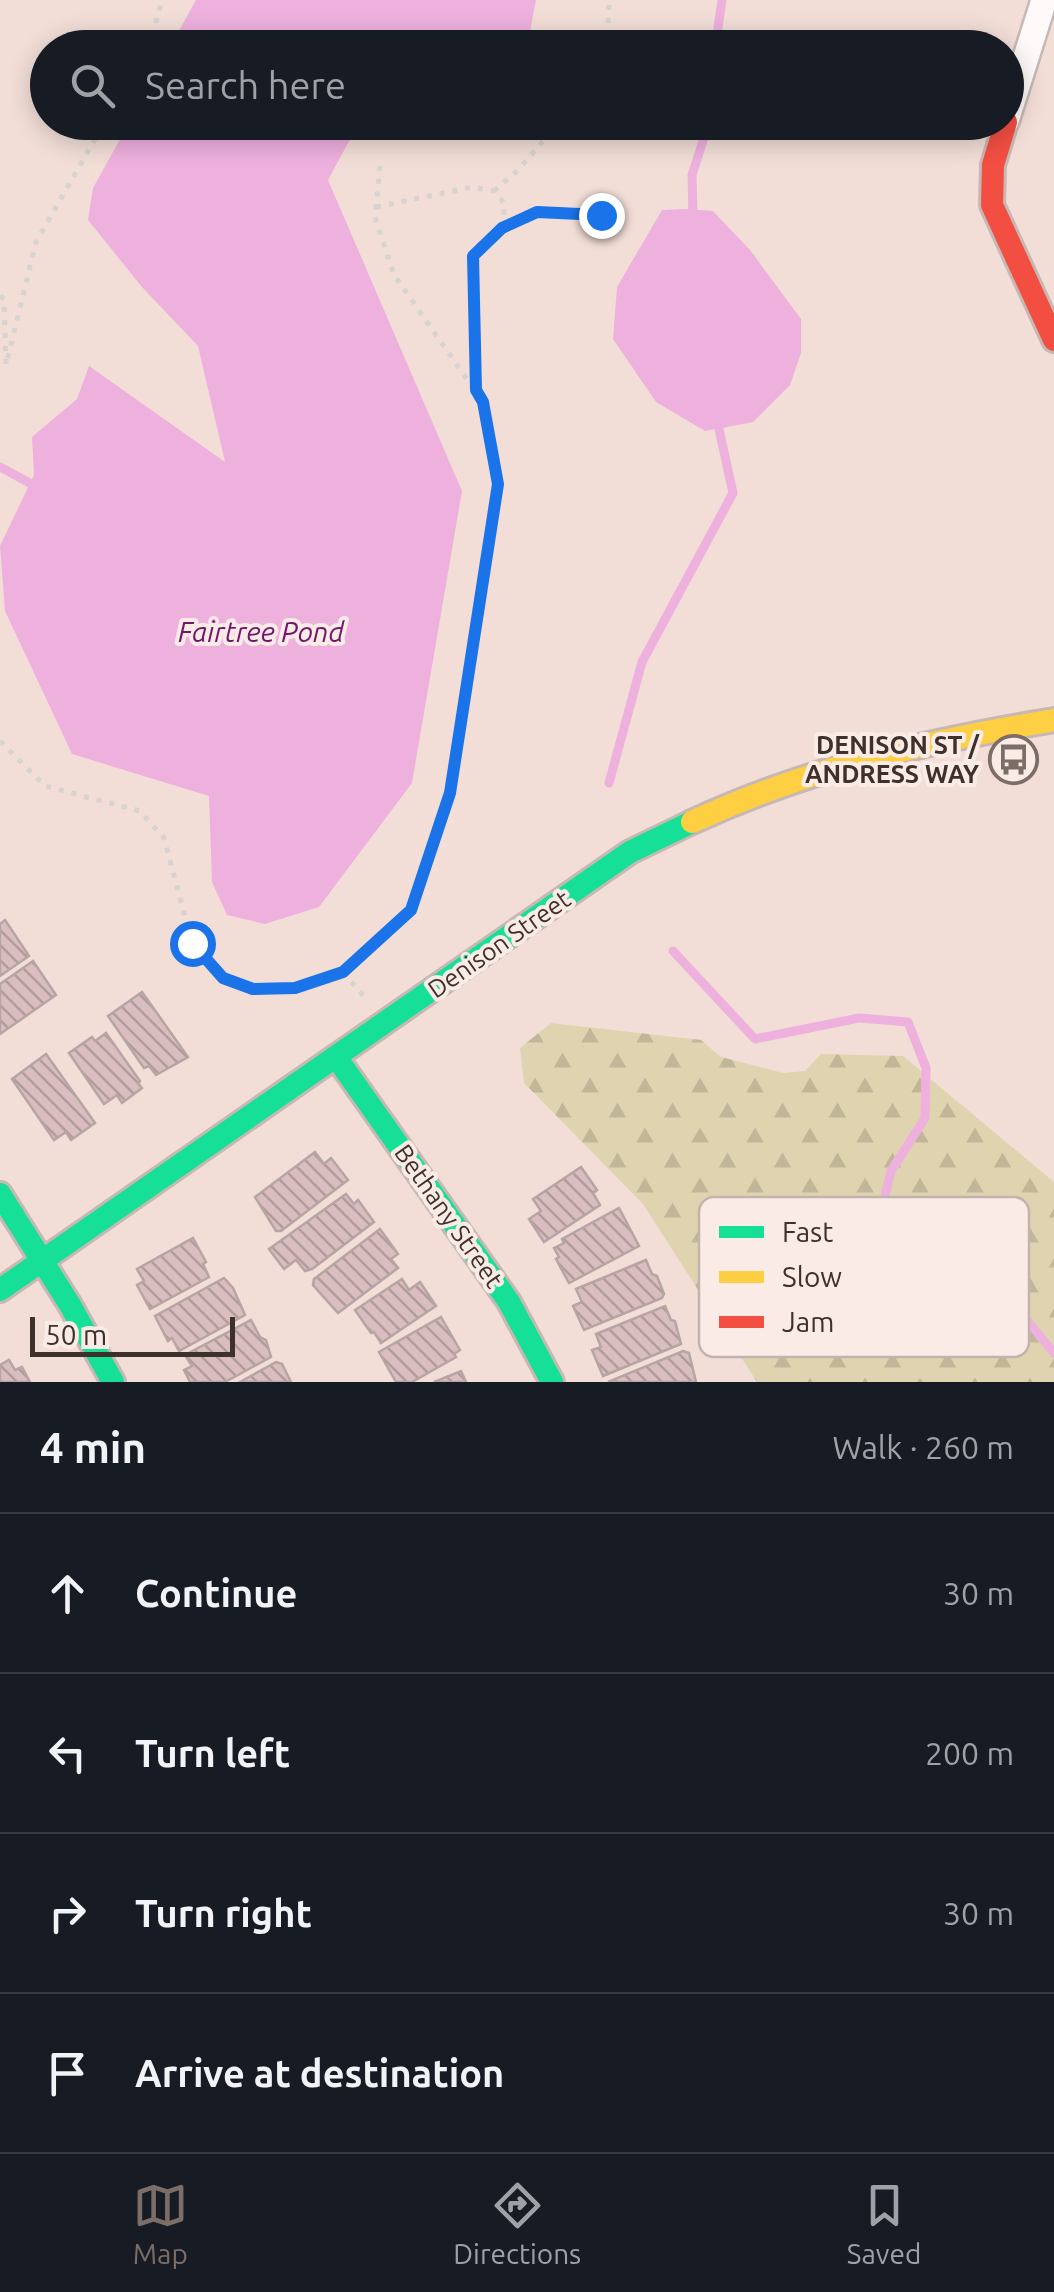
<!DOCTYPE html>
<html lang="en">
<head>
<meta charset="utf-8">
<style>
	body { margin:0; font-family:Ubuntu,sans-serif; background:#242831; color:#f1f3f6 }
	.scale { position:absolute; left:30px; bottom:25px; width:205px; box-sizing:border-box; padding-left:10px; border:5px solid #3e302b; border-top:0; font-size:28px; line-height:35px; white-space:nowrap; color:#3e302b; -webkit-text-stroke:8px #faebe6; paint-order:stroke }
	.stop { position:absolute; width:30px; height:30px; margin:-22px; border:8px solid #1a73e8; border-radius:50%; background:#fff }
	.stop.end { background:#1a73e8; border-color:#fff; box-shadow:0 2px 10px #0008 }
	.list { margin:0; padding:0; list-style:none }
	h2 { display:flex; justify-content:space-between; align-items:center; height:130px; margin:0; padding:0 40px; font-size:42px }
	h2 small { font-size:32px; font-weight:400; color:#9ea1a6 }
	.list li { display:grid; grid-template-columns:65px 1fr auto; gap:30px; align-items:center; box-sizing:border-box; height:160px; padding:0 40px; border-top:2px solid #363941 }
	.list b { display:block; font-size:38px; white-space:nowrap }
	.list em { font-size:32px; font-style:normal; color:#9ea1a6 }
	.icon { flex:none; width:55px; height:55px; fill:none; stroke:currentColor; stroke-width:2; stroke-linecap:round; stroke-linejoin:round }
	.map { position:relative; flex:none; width:1054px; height:1382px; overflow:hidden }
	.search { position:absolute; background:#171b24; box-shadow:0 5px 25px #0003; left:30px; right:30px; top:30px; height:110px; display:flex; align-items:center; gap:25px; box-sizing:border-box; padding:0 35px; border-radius:55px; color:#9ea1a6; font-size:38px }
	.sheet { height:770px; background:#171b24 }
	nav { display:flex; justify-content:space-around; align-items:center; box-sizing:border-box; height:140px; border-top:2px solid #363941; background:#171b24; font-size:28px; color:#9ea1a6 }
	nav a { display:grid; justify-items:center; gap:5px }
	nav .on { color:#7d6d67 }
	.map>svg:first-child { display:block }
</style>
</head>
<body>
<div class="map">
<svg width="1054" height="1382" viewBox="0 0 1054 1382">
	<defs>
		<pattern id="forest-firs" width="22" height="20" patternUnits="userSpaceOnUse" patternTransform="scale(2.5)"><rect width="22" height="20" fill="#e0d4b0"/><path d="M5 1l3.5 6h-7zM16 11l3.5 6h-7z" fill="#c1b698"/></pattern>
		<pattern id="building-back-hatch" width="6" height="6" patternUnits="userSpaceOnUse" patternTransform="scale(2.5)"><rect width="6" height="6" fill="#dabebf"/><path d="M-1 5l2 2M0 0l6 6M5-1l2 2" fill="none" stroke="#b29b9b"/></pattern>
	</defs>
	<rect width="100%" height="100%" fill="#f2ded7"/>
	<polygon fill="url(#forest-firs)" points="551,1023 701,1040 721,1057 783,1073 805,1071 821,1054 903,1056 1054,1182 1054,1382 757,1382 643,1204 524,1083 520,1048"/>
	<g fill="#eeb1de">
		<polygon points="196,0 536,0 527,47 170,47"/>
		<polygon points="129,123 453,123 432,137 354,132 328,180 462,491 412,783 319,907 265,924 227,915 212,882 209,796 72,754 5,611 0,546 34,475 32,437 77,399 89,366 225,462 198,346 142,287 88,220 93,188"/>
		<polygon points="686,209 713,211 750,250 801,319 801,353 790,385 753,422 705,431 656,402 613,339 617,287 662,210"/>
	</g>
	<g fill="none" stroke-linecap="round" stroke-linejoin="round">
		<g stroke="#eeb1de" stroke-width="9">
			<polyline points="715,48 722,0"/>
			<polyline points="693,217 692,175 709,122"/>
			<polyline points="0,467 37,487"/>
			<polyline points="609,783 642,662 733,493 717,420"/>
			<polyline points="673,951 755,1039 859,1018 908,1022 926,1068 925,1118 891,1171 875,1237 871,1303 881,1343 937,1336 1015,1306 1054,1353"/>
		</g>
	</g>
	<g fill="url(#building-back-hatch)" stroke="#b6a5a4" stroke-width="2.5">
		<polygon points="5,920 29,956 0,976 0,924"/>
		<polygon points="33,961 56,995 0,1034 0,984"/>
		<polygon points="142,992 188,1057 156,1075 149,1066 144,1068 108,1016"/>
		<polygon points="106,1033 140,1081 138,1083 142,1088 122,1103 117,1095 104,1104 69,1053 92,1037 95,1041"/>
		<polygon points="46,1054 95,1123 71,1140 66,1132 54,1140 12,1079"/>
		<polygon points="315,1152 324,1164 331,1158 348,1180 281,1231 276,1231 255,1197"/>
		<polygon points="581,1167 597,1190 593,1193 600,1205 544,1242 529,1219 541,1211 533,1199"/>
		<polygon points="346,1194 354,1204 358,1200 374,1222 312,1269 305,1271 296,1260 284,1269 269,1249"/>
		<polygon points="619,1208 639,1246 569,1283 556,1259 559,1257 554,1248 564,1243 562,1239"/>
		<polygon points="380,1229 398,1254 391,1259 398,1268 338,1313 313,1285 314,1279"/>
		<polygon points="193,1238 206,1262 203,1264 209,1277 150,1309 137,1285 144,1281 137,1269"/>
		<polygon points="646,1260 652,1274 657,1276 664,1294 662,1298 584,1330 573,1306 582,1302 576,1289"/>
		<polygon points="224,1278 233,1288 245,1315 179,1351 172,1338 168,1341 155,1316"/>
		<polygon points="402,1279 409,1290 420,1282 436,1306 381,1343 374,1332 371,1333 355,1310"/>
		<polygon points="665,1306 671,1320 675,1321 681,1344 603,1376 592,1350 601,1347 596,1334"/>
		<polygon points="441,1317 460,1350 454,1354 456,1357 412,1382 396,1382 379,1352"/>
		<polygon points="251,1320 260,1337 266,1340 271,1357 225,1382 190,1382 184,1370 192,1366 185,1355"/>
		<polygon points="683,1351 689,1353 696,1382 608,1382"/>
		<polygon points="9,1360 15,1370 22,1367 30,1382 0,1382 0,1365"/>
		<polygon points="276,1362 282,1364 291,1382 240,1382"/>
		<polygon points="461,1371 466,1382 434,1382"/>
	</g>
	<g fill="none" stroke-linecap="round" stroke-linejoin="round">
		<defs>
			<polyline id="street" points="1006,121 1044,0"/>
			<g id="fast">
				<polyline points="336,1057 509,1302 552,1382"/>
				<polyline points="0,1194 70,1305 113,1382"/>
				<polyline points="0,1290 630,852 692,822"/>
			</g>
			<path id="slow" d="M692,822C808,768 928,741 1054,720"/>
			<polyline id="jam" points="1006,122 993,165 992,205 1054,340"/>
		</defs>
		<use href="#street" stroke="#c7b8b3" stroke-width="30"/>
		<use href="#fast" stroke="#c7b8b3" stroke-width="28"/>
		<use href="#slow" stroke="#c7b8b3" stroke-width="28"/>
		<use href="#jam" stroke="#c7b8b3" stroke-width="28"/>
		<g stroke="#d8d2d0" stroke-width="5" stroke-dasharray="5 8" stroke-linecap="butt">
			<polyline points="149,48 162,0"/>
			<polyline points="602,48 608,29 609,0"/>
			<polyline points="494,191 519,169 559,122"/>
			<polyline points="376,207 473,187 494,191 505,204 502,228 473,256 475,387"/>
			<polyline points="502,228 537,212 601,215"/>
			<polyline points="0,296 4,299 6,365 36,242 105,122"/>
			<polyline points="0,741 45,786 140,811 164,838 192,943 223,977 253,989 295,988 343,972 411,910 450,793 499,483 483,402 394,275 375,217 380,166"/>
			<polyline points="343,972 367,1000"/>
		</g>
		<use href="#street" stroke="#fdfaf9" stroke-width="25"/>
		<use href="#fast" stroke="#16e098" stroke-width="22"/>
		<use href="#slow" stroke="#ffcf43" stroke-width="22"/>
		<use href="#jam" stroke="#f24e42" stroke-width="22"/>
	</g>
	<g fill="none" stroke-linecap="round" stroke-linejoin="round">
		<polyline stroke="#1a73e8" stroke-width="12" points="192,943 223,978 253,989 295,988 343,972 411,910 450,793 498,484 483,402 476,390 473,256 502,228 537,212 601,215"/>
	</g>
	<defs>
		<symbol id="bus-ring" viewBox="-11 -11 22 22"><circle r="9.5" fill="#faebe6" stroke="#7d6d67" stroke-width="1.5"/><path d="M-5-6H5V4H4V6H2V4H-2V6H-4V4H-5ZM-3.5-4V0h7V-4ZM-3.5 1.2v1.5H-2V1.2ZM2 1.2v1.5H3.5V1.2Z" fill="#7d6d67"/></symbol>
	</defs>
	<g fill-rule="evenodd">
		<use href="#bus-ring" x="986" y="732" width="55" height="55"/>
	</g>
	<g text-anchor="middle" stroke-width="8" stroke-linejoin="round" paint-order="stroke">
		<g font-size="25" font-weight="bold" fill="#3e302b" stroke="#faebe6" text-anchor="end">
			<text x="979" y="754">DENISON ST /<tspan x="979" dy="29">ANDRESS WAY</tspan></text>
		</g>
		<g font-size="25" fill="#3e302b" stroke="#faebe6">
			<text transform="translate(499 944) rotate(-35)" y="9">Denison Street</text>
			<text transform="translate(449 1216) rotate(55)" y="9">Bethany Street</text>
		</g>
		<g font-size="28" font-style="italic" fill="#73166b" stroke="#faebe6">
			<text x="261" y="642">Fairtree Pond</text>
		</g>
	</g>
	<rect x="699" y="1197" width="330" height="160" rx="15" fill="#faebe6" stroke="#c2b3ae" stroke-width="2.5"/>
	<rect x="719" y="1226" width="45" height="12" fill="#16e098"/>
	<rect x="719" y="1271" width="45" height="12" fill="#ffcf43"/>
	<rect x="719" y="1316" width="45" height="12" fill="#f24e42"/>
	<g font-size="28" fill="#3e302b">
		<text x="782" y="1242">Fast</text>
		<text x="782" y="1287">Slow</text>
		<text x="782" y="1332">Jam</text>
	</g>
</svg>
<div class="scale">50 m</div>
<div class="stop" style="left:192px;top:943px"></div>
<div class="stop end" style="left:601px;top:215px"></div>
<div class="search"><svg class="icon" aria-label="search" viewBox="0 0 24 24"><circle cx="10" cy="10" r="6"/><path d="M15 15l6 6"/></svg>Search here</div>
</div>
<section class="sheet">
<h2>4 min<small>Walk · 260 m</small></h2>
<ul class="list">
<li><svg class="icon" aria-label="ahead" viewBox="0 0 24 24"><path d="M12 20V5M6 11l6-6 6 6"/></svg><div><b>Continue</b></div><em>30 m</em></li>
<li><svg class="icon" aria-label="left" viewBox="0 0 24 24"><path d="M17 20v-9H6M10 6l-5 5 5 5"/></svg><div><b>Turn left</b></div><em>200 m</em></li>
<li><svg class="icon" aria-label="right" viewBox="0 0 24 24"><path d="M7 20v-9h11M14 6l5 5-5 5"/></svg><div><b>Turn right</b></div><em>30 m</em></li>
<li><svg class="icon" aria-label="arrive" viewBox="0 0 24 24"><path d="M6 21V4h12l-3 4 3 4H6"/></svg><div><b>Arrive at destination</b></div></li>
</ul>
</section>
<nav>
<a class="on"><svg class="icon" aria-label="map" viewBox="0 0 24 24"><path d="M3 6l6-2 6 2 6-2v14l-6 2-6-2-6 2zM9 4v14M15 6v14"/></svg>Map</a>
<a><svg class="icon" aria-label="directions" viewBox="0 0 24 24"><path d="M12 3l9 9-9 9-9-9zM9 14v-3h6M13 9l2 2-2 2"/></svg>Directions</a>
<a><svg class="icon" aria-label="saved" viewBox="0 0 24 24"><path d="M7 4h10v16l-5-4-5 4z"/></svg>Saved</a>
</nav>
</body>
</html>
